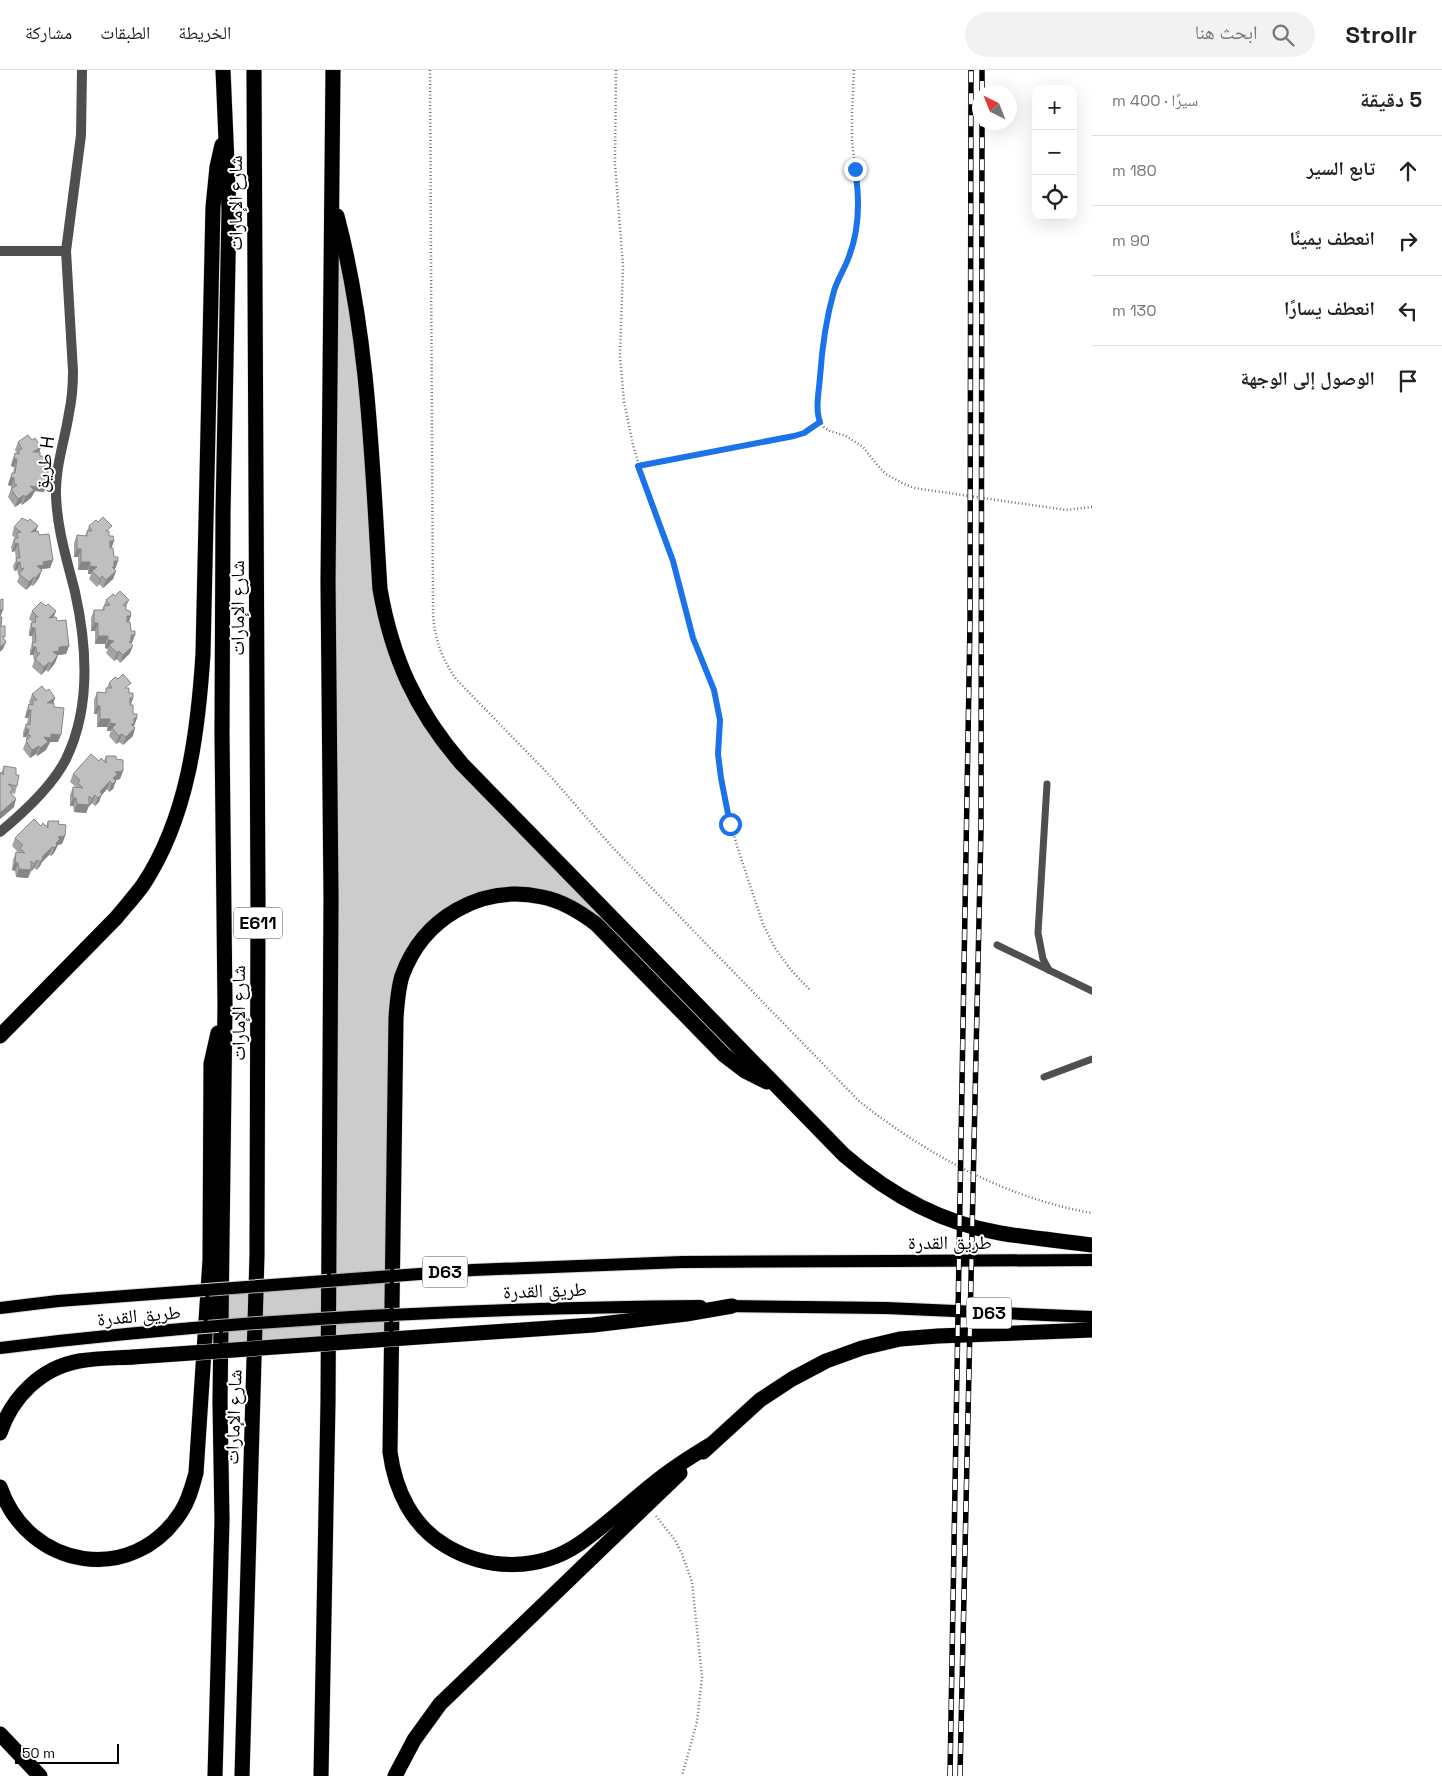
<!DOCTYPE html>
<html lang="ar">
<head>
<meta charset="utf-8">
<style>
	body { margin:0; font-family:"Space Grotesk","Noto Naskh Arabic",sans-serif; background:#f2f2f2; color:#222; direction:rtl }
	.controls { position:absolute; right:15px; top:15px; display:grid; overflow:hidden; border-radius:10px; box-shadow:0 5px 20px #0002 }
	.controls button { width:45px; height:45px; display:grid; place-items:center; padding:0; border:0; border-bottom:1px solid #e0e0e0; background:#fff; color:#222; font:25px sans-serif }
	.compass { position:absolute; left:972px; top:15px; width:45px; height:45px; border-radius:50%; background:#fff; box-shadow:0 5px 20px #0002; rotate:317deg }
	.scale { position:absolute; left:15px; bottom:12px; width:104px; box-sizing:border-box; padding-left:5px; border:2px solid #000; border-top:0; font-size:14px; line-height:18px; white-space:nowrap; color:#000; -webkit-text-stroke:4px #fff; paint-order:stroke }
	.stop { position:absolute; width:15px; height:15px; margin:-11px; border:4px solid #1a73e8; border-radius:50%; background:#fff }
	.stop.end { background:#1a73e8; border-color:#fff; box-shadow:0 1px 5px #0008 }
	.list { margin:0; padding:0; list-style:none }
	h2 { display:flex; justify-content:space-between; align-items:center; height:65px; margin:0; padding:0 20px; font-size:21px }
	h2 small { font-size:16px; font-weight:400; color:#767676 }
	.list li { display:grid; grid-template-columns:32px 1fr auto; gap:15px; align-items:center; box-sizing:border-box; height:70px; padding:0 20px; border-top:1px solid #e0e0e0 }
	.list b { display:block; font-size:19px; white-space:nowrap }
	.list em { font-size:16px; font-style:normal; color:#767676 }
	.icon { flex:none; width:28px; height:28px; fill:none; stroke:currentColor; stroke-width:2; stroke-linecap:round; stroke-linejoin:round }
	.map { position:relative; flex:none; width:1092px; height:1706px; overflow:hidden; direction:ltr }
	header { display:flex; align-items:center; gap:30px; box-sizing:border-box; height:70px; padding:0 25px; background:#fff; border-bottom:1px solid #e0e0e0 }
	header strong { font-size:24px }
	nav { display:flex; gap:28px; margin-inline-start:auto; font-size:18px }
	.search { width:350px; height:45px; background:#f2f2f2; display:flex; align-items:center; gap:12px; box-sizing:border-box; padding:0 18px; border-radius:28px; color:#767676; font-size:19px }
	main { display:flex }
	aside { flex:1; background:#fff }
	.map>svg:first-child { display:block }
</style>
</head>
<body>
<header>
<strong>Strollr</strong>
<div class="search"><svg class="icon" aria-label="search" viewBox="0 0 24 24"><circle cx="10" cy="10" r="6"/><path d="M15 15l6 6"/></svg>ابحث هنا</div>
<nav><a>الخريطة</a><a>الطبقات</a><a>مشاركة</a></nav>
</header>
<main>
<aside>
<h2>5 دقيقة<small>سيرًا · 400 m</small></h2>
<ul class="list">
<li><svg class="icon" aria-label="ahead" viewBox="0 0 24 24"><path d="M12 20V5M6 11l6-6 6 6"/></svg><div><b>تابع السير</b></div><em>180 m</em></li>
<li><svg class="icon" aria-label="right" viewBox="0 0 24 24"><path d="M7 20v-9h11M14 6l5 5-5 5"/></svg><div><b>انعطف يمينًا</b></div><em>90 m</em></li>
<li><svg class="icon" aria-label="left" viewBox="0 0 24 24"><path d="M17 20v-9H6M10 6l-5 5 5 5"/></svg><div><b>انعطف يسارًا</b></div><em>130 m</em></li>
<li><svg class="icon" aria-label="arrive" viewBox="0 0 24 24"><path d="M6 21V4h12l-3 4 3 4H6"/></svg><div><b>الوصول إلى الوجهة</b></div></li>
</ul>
</aside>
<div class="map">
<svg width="1092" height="1706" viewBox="0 0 1092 1706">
	<rect width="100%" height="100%" fill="#fff"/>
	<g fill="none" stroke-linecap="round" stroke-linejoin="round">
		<defs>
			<g id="primary">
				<polyline points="891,1191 1092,1190"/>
				<polyline points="886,1238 1092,1247"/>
			</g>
			<g id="highway">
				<path d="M337,146C369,267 372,394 380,519C392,588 416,641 462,694L844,1085C889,1124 941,1153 1000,1163C1030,1168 1062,1171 1092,1175"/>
				<path d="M0,966L116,848C125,837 135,826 143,815C188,747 198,662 203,584L213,137L217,97L222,75"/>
				<path d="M0,1363C12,1327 41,1298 79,1291C97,1288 115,1288 133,1287"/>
				<path d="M710,1375C690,1387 671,1399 653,1414C629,1433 605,1456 579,1474C539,1501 488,1501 446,1476C412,1456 395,1420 390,1382L396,948C397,934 398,919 402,906C423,848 481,814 542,827C563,831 580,842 596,854L724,985L745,1001L767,1012"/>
				<polyline points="703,1382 760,1330 792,1309 826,1291 862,1278 900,1269 938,1266 1092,1260"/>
				<path d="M0,1417C28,1499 133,1517 181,1442C189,1430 192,1417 196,1403L210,1190L211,994L218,963"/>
				<polyline points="0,1664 40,1706"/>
				<polyline points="215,1706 222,1450 220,1332 225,935 222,663 223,443 229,140 223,0"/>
				<polyline points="242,1706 257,1185 258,836 254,0"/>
				<polyline points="321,1706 328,1332 331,828 328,512 333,0"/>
				<polyline points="395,1706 414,1670 440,1634 680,1403"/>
			</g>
		</defs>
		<use href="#primary" stroke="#dbdbdb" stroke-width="14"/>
		<use href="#highway" stroke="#dbdbdb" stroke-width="16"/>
		<g stroke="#717171" stroke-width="2.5" stroke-dasharray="1 2.5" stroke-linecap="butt">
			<path d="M430,0L433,545C435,570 442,589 456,609L552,708L613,778L860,1032C928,1085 1006,1128 1092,1143"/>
			<polyline points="616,0 615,94 623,196 620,287 624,332 633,375 644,412 673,491 693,568 715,620 720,650 719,684 721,708 724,731 737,776 763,854 775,878 791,900 810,920"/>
			<polyline points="854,0 852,44 852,72 859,129 858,144 853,174 835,218 829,241 821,294 818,347 824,357 830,361 846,366 863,377 878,396 886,404 904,414 914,418 1066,440 1092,437"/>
			<polyline points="639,396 794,366 804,363 820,352"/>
			<polyline points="656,1446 675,1470 682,1484 692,1512 702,1607 697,1652 682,1706"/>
		</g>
		<g stroke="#4f4f4f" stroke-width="7">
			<polyline points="1047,714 1038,863 1043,889 1049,900"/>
			<polyline points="997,875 1092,921"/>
			<polyline points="1044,1007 1092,989"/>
		</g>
		<g stroke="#4f4f4f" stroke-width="10">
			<polyline points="0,181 66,181"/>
			<path d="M0,762C23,743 52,717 66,689C91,638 87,576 75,522C67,490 57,459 56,425C55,397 65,370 69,343C72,329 73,315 73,301L66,181L81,65L82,0"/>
		</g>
		<use href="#primary" stroke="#000" stroke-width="12"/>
		<use href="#highway" stroke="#000" stroke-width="15"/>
		<defs>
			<g id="rail">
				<polyline points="982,22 982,0"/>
				<polyline points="950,1706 970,552 971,0"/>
				<polyline points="960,1706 981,759 982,52"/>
			</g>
		</defs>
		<use href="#rail" stroke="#000" stroke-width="5.5"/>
		<use href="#rail" stroke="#fff" stroke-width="4" stroke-dasharray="11" stroke-linecap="butt"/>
		<defs>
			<g id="primary-bridge">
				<polyline points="723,1236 886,1238"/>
				<polyline points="0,1238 58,1231 473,1200 682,1192 891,1191"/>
				<path d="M0,1278C232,1249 467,1238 701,1236"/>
			</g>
			<polyline id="highway-bridge" points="133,1287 593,1255 686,1244 732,1236"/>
		</defs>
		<use href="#primary-bridge" stroke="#dbdbdb" stroke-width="14" stroke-linecap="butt"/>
		<use href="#highway-bridge" stroke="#dbdbdb" stroke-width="16" stroke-linecap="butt"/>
		<use href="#primary-bridge" stroke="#000" stroke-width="12"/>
		<use href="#highway-bridge" stroke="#000" stroke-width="15"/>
	</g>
	<g fill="#a4a4a4">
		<polygon points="32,370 41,377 39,382 47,414 44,422 35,421 31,428 22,435 21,433 15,437 8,427 11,419 11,416 8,415 9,411 12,403 13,403 14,397 11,396 12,391 15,383 17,384 15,380 18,372"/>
		<polygon points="89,456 109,463 109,466 114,471 111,478 114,487 118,491 115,499 114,499 116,501 113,509 103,518 99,514 97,517 89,509 91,504 88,504 88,500 78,500 78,487 74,487 74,473 77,465 85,466"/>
		<polygon points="14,457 36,462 53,490 50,498 42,499 39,508 33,516 31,515 26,520 17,512 19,507 17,500 14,501 13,496 16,490 15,481 12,482 11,477 14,469 15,468 12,465"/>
		<polygon points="115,526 129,530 126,537 126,540 131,546 128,552 132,573 131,573 130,583 120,593 117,589 114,591 106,583 108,579 105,578 105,574 95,574 95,561 91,561 91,548 94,540 102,540 106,530"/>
		<polygon points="32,541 54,547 69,576 66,584 58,585 55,593 48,602 46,600 41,605 32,597 34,591 33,585 30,585 30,581 32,573 32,566 29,566 29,561 31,553 33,553 29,549"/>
		<polygon points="109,613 129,620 129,623 133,628 131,635 133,644 137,648 134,656 133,656 133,666 123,675 119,672 116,674 109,666 111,661 107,661 107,657 97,657 97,644 94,644 94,630 97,622 105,623"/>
		<polygon points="46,621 55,628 53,633 58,672 50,672 46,680 37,686 36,684 30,688 23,679 26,671 26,667 23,667 23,662 26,654 27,654 28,648 25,648 26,642 29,634 31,635 29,632 32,624"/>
		<polygon points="106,686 116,689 123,701 120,709 116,710 113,719 109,722 107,719 101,726 99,732 95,736 92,733 89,736 86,743 74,742 73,736 70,736 70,725 73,717 76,717 70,712 73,704 99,691 104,691"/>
		<polygon points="4,696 16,705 17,716 15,724 11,723 14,737 0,749 0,702 1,703"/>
		<polygon points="48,751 58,754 65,766 62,774 58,775 54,783 51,786 49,785 42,792 40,796 37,800 34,798 31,801 28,808 16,807 15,801 12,800 13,790 16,782 18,782 12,776 15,768 41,756 46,756"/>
	</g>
	<g fill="#868686">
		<polygon points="41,377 38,385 33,382"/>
		<polygon points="14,388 17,389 14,397 11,396"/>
		<polygon points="11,407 14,408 11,416 8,415"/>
		<polygon points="37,413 47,414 44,422 35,421 31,428 22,435 30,416"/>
		<polygon points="24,425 21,433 15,437 18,429"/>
		<polygon points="38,456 35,464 31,462"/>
		<polygon points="110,471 114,471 111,479"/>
		<polygon points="18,473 15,481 12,482 15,474"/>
		<polygon points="77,479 81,479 78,487 74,487"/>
		<polygon points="53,490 50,498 42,499 39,508 33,516 36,508 37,496 43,492"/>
		<polygon points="114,491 118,491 115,499 114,499 109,505"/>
		<polygon points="20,492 17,500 14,501 17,493"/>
		<polygon points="81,492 90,492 88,500 78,500"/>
		<polygon points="90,496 97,497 92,501 91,504 88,504"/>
		<polygon points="116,501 113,509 103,518 106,510"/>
		<polygon points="102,506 99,514 97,517 100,509"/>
		<polygon points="34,507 31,515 26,520 29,512"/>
		<polygon points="0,540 3,540 0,548"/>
		<polygon points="56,541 53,549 49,548"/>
		<polygon points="127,546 131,546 128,554"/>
		<polygon points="94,553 98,553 95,561 91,561"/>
		<polygon points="32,558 35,558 32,566 29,566"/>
		<polygon points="131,565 135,565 132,573 131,573 126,579"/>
		<polygon points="98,566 108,566 105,574 95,574"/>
		<polygon points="108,570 114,571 109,575 108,579 105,578"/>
		<polygon points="6,572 3,579 0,582 0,577"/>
		<polygon points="69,576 66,584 58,585 55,593 48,602 51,594 53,582 59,577"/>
		<polygon points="133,576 130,583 120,593 123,585"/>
		<polygon points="33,577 36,577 33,585 30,585"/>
		<polygon points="119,581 117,589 114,591 117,583"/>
		<polygon points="49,592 46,600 41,605 44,597"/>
		<polygon points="55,628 52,636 47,633"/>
		<polygon points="130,628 133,628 130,636"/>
		<polygon points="97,636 100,636 97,644 94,644"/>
		<polygon points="28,640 31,640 28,648 25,648"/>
		<polygon points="134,648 137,648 134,656 129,662"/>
		<polygon points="100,649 110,649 107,657 97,657"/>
		<polygon points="110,653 116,654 112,658 111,661 107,661"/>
		<polygon points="135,658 133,666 123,675 126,667"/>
		<polygon points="26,659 29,659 26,667 23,667"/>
		<polygon points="51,664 61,665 58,672 50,672 46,680 37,686 44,667"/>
		<polygon points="122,664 119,672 116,674 119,666"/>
		<polygon points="39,676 36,684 30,688 32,680"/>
		<polygon points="123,701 120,709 116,710 113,719 109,722 115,702"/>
		<polygon points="110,711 107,719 101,726 99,732 95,736 100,722"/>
		<polygon points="95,725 92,733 89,737 92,729"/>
		<polygon points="73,728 76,728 73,736 70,736"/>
		<polygon points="16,729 14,737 0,749 0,743"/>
		<polygon points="77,734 89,735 86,743 74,742"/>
		<polygon points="65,766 62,774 58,775 54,783 51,786 58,767"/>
		<polygon points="52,777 49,785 42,792 40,796 37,800 42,787"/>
		<polygon points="37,790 34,798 31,802 34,794"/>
		<polygon points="15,792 18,793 15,801 12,800"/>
		<polygon points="19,799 31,800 28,808 16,807"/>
	</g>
	<g fill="#bfbfbf" stroke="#868686">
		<polygon points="28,365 32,370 35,368 41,377 33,382 40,382 40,386 49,387 47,414 37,413 36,417 30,416 34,420 25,427 24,425 18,429 11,419 17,415 14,414 14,408 11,407 12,403 15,403 17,389 14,388 15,383 19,384 19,379 22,379 18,372"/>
		<polygon points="103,447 112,456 106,461 109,461 109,466 113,466 114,471 110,471 110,478 113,478 114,487 118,487 118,491 114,491 114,497 112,497 116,501 106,510 102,506 100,509 92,501 97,497 90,496 90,492 81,492 81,479 77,479 77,465 87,466 87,461 92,461 89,456 96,450 98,452"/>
		<polygon points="22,448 28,451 30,449 38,456 31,462 38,461 39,465 49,464 53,490 43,492 44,495 37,496 42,500 36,508 34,507 29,512 19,504 24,498 21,499 20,492 17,493 16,488 20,488 18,473 15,474 14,469 18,468 17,463 21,462 14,457"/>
		<polygon points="120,521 129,530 123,535 126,536 126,540 130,541 131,546 127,546 127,552 130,552 131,561 135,561 135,565 131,565 131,572 129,571 133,576 123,585 119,581 117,583 109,575 114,571 108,570 108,566 98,566 98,553 94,553 94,540 104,540 104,536 110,535 106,530 113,524 115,526"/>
		<polygon points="3,529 3,540 0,540 0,530"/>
		<polygon points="41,532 46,536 48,534 56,541 49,548 56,547 57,551 66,550 69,576 59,577 59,581 53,582 58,585 51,594 49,592 44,597 35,589 40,583 37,583 36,577 33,577 32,573 36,572 35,558 32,558 31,553 36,552 35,547 38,547 32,541"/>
		<polygon points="0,547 2,547 1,556 5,556 5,567 2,566 6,572 0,577"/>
		<polygon points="123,604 131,613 125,618 129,618 129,623 133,623 133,628 130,628 130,635 133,635 133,644 137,644 137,648 134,648 134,654 131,654 135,658 126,667 122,664 119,666 112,658 116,654 110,653 110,649 100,649 100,636 97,636 97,622 106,623 106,618 112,618 109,613 115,607 118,609"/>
		<polygon points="42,616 46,621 49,619 55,628 47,633 54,633 54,637 64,638 61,665 51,664 51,668 44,667 48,672 40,678 39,676 32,680 26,671 31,666 28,665 29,659 26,659 26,654 30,655 31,640 28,640 29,634 33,635 33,630 37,630 32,624"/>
		<polygon points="91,684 99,691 101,688 106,693 106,686 116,686 116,689 123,690 123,701 115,702 118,704 113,708 116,711 112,714 110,711 100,722 102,724 98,728 95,725 92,729 89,726 89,735 77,734 76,728 73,728 73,717 83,718 78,713 80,710 73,704"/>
		<polygon points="4,696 16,698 16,705 19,705 17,716 8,714 13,719 10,722 16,729 0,743 0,702 3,705"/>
		<polygon points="34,749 41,756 43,753 48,758 48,751 59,751 58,754 66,755 65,766 58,767 60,769 56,773 57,775 54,778 52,777 42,787 43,788 40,792 37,790 34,794 31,791 31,800 19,799 18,793 15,792 16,782 25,783 20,778 23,775 15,768"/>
	</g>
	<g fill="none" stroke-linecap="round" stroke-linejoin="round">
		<path stroke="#1a73e8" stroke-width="6" d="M730,754L721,708L718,684L720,650L714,620L693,568L673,491L638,396L794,366L804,363L820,352C815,339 819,321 820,307C822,278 826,249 834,221C837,210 844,200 848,189C860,160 860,130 855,99"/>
	</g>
	<path fill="#000" fill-opacity="0.2" stroke="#000" stroke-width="4" stroke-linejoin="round" d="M332,128L349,197L361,273L380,519L392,574L413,626L462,694L776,1015L745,1001L724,985L580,842L543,827L524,824L504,825L466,835L449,844L420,872L402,908L397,927L391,1269L221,1281V1256L205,1258L208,1219L329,1210Z"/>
	<g text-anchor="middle" stroke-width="4" stroke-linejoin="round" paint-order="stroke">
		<g fill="#fff" stroke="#4c4c4c" stroke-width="1">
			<rect x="234" y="837.5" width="48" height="31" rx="4"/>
			<rect x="422.5" y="1186.5" width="45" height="31" rx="4"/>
			<rect x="966.5" y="1227.5" width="45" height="31" rx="4"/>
		</g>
		<g font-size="18" font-weight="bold" fill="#000">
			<text x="258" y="859">E611</text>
			<text x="445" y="1208">D63</text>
			<text x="989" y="1249">D63</text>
		</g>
		<g font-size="19" fill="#000" stroke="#fff">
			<text transform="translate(235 133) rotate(-90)" y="7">شارع الإمارات</text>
			<text transform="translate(44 394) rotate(-83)" y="7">طريق H</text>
			<text transform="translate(237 538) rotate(-90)" y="7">شارع الإمارات</text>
			<text transform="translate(238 943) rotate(-90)" y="7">شارع الإمارات</text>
			<text x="950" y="1179">طريق القدرة</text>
			<text transform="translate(545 1220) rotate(-2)" y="7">طريق القدرة</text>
			<text transform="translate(139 1245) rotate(-5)" y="7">طريق القدرة</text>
			<text transform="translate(233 1347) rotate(-88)" y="7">شارع الإمارات</text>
		</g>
	</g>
</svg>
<div class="controls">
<button>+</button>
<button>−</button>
<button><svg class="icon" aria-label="locate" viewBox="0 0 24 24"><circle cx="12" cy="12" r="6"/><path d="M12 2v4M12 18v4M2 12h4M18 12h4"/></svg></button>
</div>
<svg class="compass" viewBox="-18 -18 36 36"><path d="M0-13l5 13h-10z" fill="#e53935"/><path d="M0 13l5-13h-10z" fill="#767676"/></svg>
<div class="scale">50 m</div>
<div class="stop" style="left:730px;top:754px"></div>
<div class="stop end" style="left:855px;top:99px"></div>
</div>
</main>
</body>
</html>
